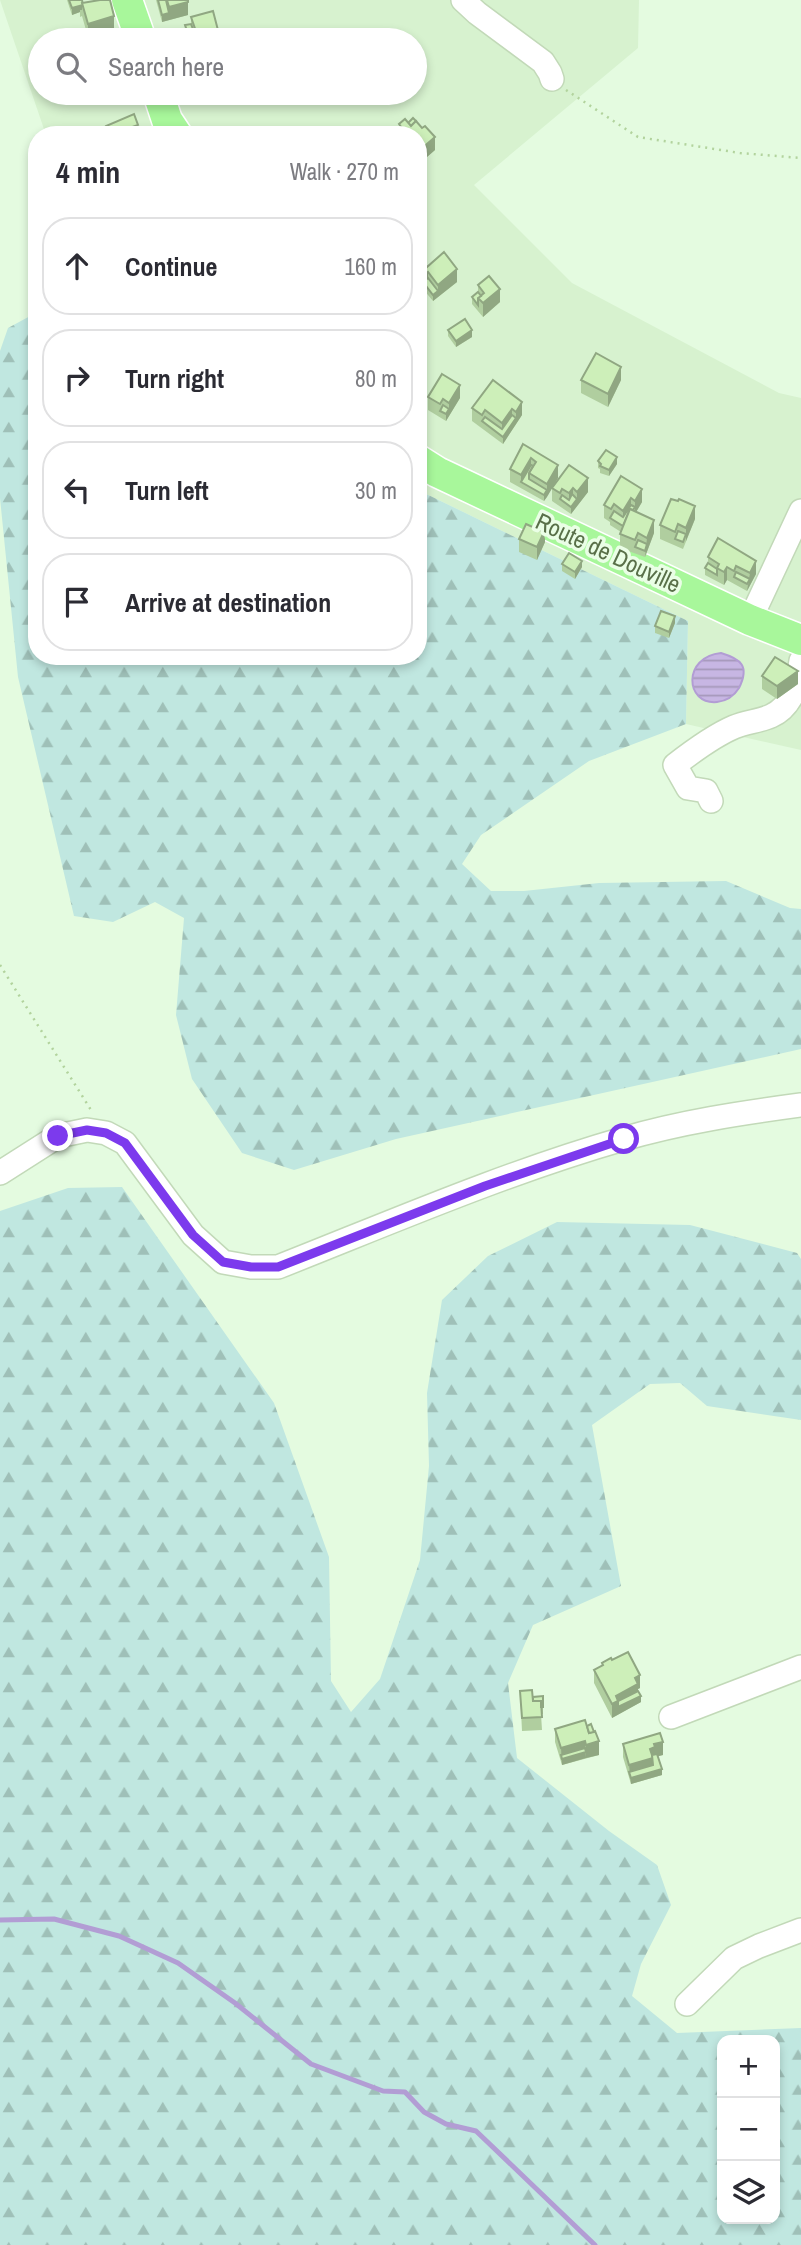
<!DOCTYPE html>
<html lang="en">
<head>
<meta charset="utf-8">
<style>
	body { margin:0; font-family:"Archivo Narrow",sans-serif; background:#f7f7f7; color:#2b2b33 }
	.controls { position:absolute; right:21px; bottom:21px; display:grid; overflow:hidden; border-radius:14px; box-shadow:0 4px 10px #0003 }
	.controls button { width:63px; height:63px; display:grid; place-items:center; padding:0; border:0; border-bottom:2px solid #e1e1e2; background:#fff; color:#2b2b33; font:35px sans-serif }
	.stop { position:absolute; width:21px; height:21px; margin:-16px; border:5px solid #7c3aed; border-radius:50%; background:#fff }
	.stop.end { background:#7c3aed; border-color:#fff; box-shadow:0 2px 7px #0008 }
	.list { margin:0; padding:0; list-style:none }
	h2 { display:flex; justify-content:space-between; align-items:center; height:91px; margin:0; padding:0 28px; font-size:30px }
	h2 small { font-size:23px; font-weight:400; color:#7c7c81 }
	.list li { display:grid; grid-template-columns:46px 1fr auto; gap:21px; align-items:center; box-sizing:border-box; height:98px; margin:0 14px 14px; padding:0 14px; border:2px solid #e1e1e2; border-radius:28px }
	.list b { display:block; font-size:26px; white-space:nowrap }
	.list em { font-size:23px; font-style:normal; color:#7c7c81 }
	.icon { flex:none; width:38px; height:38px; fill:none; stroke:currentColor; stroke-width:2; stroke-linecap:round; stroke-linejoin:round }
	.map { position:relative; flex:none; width:801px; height:2245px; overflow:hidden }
	.search { position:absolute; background:#fff; box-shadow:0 4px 10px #0003; left:28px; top:28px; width:399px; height:77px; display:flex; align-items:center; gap:18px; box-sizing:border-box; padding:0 24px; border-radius:38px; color:#7c7c81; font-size:26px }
	.panel { position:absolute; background:#fff; box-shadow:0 4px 10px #0003; left:28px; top:126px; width:399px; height:539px; border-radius:28px }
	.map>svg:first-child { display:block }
</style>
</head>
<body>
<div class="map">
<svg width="801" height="2245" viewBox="0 0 801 2245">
	<defs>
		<pattern id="forest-firs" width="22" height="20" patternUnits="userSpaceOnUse" patternTransform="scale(1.75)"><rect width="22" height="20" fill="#c0e7e0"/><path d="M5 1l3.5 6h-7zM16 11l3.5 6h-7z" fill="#9fc0b8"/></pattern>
		<pattern id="water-rules" width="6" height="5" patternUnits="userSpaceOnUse" patternTransform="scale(1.75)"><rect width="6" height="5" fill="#c7b6e3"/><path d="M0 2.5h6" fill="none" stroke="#a598ba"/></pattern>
	</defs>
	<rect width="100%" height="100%" fill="#e4fbe0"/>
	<path fill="#d7f2cf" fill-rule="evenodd" d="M0,0H639L638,48L474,185L572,283L779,393L801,398V750L686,724L688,621L418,490V135H46ZM40,40H415V93H40Z"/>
	<g fill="url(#forest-firs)" fill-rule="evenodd">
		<polygon points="32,315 37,316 37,656 418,656 418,490 688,621 686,724 589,761 481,835 462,864 491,891 524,891 599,883 726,881 790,908 801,909 801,1049 396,1139 294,1170 242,1153 192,1079 176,1015 184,918 155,902 113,922 74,916 18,677 0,498 0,351 8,328"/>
		<path d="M122,1187L274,1403L329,1557L331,1681L351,1712L380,1679L420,1560L429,1466L427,1393L442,1300L488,1256L557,1222L690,1225L797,1253L801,1259V1420L707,1406L680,1383L650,1384L592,1425L621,1586L533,1625L508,1683L517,1758L609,1831L657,1865L671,1905L641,1964L632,1996L677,2033L801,2028V2245H0V1211L68,1188ZM722,2040H775V2219H722Z"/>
	</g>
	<path fill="url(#water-rules)" stroke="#b29dd4" stroke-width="2" d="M721,653C741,659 750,666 739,688C734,696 726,701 717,702C685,705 682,657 721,653Z"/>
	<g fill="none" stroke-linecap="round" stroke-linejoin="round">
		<polyline stroke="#b29dd4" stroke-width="5" points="0,1920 54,1919 119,1936 178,1963 235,2003 311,2064 383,2091 405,2092 424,2112 446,2124 476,2131 595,2245"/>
		<defs>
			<g id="minor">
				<polyline points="463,0 477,13 543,62 550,73 552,79"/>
				<polyline points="750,620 801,511"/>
				<path d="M711,801L706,791L688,788L675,765C693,751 713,736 734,727C746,722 760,721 771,716C793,706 798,682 801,661"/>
				<path d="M0,1173L58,1136L87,1130L106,1133L125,1143L193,1235L223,1262L251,1267H278C392,1222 505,1173 623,1139C681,1122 741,1113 801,1105"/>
				<polyline points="671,1717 801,1667"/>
				<polyline points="687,2004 734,1958 759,1946 801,1930"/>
			</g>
			<g id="major">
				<polyline points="127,0 141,40"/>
				<polyline points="158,93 167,120 177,135"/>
				<polyline points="418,460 437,472 750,620 801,640"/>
			</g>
		</defs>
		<use href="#minor" stroke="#c2d9b8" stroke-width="26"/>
		<use href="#major" stroke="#fff" stroke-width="33"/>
		<g stroke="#b2d39d" stroke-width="2.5" stroke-dasharray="2 5" stroke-linecap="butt">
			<polyline points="566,90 638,137 740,153 801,158"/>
			<polyline points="0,965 91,1110"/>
		</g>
		<use href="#minor" stroke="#fff" stroke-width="23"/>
		<use href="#major" stroke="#a8f79b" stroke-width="30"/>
	</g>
	<g fill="#b0ce9f">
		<polygon points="67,0 82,0 83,3 114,29 88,37 82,16 80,17 80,12 72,15"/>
		<polygon points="156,0 188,0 188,15 162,22"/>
		<polygon points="191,17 219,40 188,40 185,32 185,25 191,24"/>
		<polygon points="101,93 125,93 105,103"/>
		<polygon points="413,118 422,128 425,126 435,137 435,150 420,163 418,161 418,135 399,135 399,124 405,119 408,123"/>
		<polygon points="418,263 427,267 457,282 433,301 418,283"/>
		<polygon points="478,285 500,302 483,317 472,304 472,297 478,292"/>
		<polygon points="448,330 472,337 456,347 448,336"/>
		<polygon points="493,380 522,415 503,444 472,421 472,408"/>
		<polygon points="581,380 621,380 608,407 581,393"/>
		<polygon points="428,397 460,398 446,421 428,410"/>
		<polygon points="523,444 558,478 552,487 569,465 588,492 571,514 552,501 552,488 544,501 510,482 510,469"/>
		<polygon points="598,461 617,464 609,476 600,473 600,469 598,468"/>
		<polygon points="621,476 642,502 636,512 654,533 645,557 620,548 620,534 621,532 610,525 610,522 604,518 604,505"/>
		<polygon points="695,519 683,549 660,539 660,525"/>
		<polygon points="544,535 545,542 537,560 519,552 519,539"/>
		<polygon points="718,538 756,574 747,591 727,580 724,585 705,575 705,568 708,563 708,557"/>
		<polygon points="562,564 582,567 575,579 562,571"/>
		<polygon points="675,623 669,638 655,633 655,626"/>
		<polygon points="762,676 798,684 777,699 762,689"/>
		<polygon points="612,1660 640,1688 638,1689 638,1691 641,1702 612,1718 594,1683 594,1670 602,1666 602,1663"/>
		<polygon points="520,1691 533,1697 543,1696 543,1714 541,1714 542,1730 522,1731"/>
		<polygon points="585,1720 599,1755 562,1765 555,1742 555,1729"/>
		<polygon points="623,1744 663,1755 658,1756 662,1775 631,1784 623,1757"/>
	</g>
	<g fill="#90a782">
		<polygon points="188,2 188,15 162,22 162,15 169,13 169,7"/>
		<polygon points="82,5 82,10 80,10 80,12 72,15 72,8"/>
		<polygon points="114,16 114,29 88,37 88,24"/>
		<polygon points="219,34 219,40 199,40"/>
		<polygon points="105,93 125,93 105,103"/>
		<polygon points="138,125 138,135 132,135 132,127"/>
		<polygon points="435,137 435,150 420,163 420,150"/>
		<polygon points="457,269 457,282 433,301 433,295 438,291 438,285"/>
		<polygon points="428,272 428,285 423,282 423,276"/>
		<polygon points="500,289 500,302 483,317 483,303"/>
		<polygon points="472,330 472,337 456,347 456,341"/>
		<polygon points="621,367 621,380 608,407 608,394"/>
		<polygon points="460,385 460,398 446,421 446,414 449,409 449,403"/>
		<polygon points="522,402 522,415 503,444 503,437 516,418 516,412"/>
		<polygon points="512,409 512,422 502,436 502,423"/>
		<polygon points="617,457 617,464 609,476 609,470"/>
		<polygon points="531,458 531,471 521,482 521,475"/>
		<polygon points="558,465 558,478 547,497 547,484"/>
		<polygon points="588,478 588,492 571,514 571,507 577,499 577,492"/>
		<polygon points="573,488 573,501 569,506 569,493"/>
		<polygon points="642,489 642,502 635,514 635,501"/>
		<polygon points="547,490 547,497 544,501 544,495"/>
		<polygon points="631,498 631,511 623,524 623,511"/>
		<polygon points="695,506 695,519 686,541 686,528"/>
		<polygon points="654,520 654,533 645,557 647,538"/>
		<polygon points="544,532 544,539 545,535 545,542 537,560 537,547"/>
		<polygon points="582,561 582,567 575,579 575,572"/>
		<polygon points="756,561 756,574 747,591 750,573"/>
		<polygon points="727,567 727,580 724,585 724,572"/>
		<polygon points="675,616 675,623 669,638 669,632"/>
		<polygon points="798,671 798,684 777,699 777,686"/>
		<polygon points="640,1675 640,1688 638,1689 638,1697 641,1696 641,1702 612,1718 612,1704 616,1696 635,1678"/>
		<polygon points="585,1741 586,1758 562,1765 561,1748"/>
		<polygon points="599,1741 599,1755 586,1758 586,1745"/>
		<polygon points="663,1742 663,1755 655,1757 662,1769 662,1775 631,1784 629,1765 650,1749 654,1744"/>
	</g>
	<g fill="#cdefb9" stroke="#90a782" stroke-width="2">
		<polygon points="69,0 82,0 83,5 72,8"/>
		<polygon points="100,0 110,0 114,16 88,24 82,3"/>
		<polygon points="158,0 166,0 169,13 162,15"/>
		<polygon points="167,0 188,0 188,2 169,7"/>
		<polygon points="213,11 219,34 199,40 191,17"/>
		<polygon points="191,24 197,40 190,40 185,25"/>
		<polygon points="134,114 138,125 132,127 135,135 109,135 106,126"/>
		<polygon points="413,118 416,121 411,126 408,123"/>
		<polygon points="405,119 411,126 416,121 422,128 425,126 435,137 420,150 418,147 418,135 407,135 399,124"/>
		<polygon points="444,252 457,269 438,285 428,272 423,276 418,270 418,263 421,260 427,267"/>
		<polygon points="489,276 500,289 483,303 478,298 484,293 478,285"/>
		<polygon points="428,278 438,291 433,295 423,282"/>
		<polygon points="478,292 481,296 478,298 478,305 472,297"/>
		<polygon points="465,319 472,330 456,341 448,330"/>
		<polygon points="596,353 621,367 608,394 581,380"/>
		<polygon points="442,374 460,385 449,403 443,399 440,404 428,397"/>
		<polygon points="493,380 522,402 516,412 512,409 502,423 485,410 482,415 472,408"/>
		<polygon points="443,405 449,409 446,414 440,411"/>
		<polygon points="512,415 516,418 503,437 482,421 485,417 502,429"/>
		<polygon points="523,444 558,465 547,484 529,473 536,462 531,458 521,475 510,469"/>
		<polygon points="606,450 617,457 609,470 600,466 601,464 598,461"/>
		<polygon points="531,465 533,466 529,473 529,479 547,490 544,495 521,482"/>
		<polygon points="569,465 588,478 577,492 573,488 569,493 562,489 560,493 552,488"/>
		<polygon points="621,476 642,489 635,501 631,498 623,511 614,504 611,509 604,505"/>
		<polygon points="572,494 577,499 571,507 560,499 562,495 569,500"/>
		<polygon points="671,499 678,501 679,499 695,506 686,528 678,524 675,532 660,525"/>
		<polygon points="631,505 635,507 633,510 630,509 623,526 610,518 614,511 623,517"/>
		<polygon points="630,509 654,520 647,538 638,533 635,540 620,534"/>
		<polygon points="526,524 544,532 537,547 519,539"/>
		<polygon points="678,531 686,534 683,542 675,539"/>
		<polygon points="718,538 756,561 750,573 736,566 734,571 727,567 724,572 717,568 719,564 708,557"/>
		<polygon points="638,540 647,544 645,551 635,547"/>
		<polygon points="569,553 582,561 575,572 562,564"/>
		<polygon points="708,563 717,569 717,575 705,568"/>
		<polygon points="736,572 750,579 747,584 734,577"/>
		<polygon points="661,611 675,616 669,632 655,626"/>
		<polygon points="775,657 798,671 777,686 762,676"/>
		<polygon points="628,1652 640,1675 635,1678 638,1684 616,1696 618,1701 612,1704 594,1670 603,1665 602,1663 611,1658 612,1660"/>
		<polygon points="532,1690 533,1701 541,1701 542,1717 522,1718 520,1691"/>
		<polygon points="638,1691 641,1696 618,1707 618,1701"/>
		<polygon points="543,1696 543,1707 541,1707 541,1701 533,1701 533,1697"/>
		<polygon points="585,1720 589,1733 595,1731 599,1741 586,1745 585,1741 561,1748 555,1729"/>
		<polygon points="591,1724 594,1732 589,1733 587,1726"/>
		<polygon points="660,1733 663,1742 654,1744 655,1747 650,1749 653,1758 629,1765 623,1744"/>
		<polygon points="585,1748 586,1752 562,1759 561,1755"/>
		<polygon points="657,1754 662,1769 631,1778 629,1772 653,1765 652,1755"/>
	</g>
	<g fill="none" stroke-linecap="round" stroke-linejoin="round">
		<polyline stroke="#7c3aed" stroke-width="9" points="58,1136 87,1130 106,1133 125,1143 193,1235 223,1262 251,1267 278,1267 485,1186 624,1139"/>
	</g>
	<g text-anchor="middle" stroke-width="7" stroke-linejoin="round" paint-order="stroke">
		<g font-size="24" fill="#597049" stroke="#eafee6">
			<text transform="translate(608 553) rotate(25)" y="8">Route de Douville</text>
		</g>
	</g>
</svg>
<div class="controls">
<button>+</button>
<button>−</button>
<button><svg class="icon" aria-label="layers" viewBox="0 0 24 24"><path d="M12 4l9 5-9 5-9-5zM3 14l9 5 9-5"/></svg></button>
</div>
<div class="stop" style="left:624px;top:1139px"></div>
<div class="stop end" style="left:58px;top:1136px"></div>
<div class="search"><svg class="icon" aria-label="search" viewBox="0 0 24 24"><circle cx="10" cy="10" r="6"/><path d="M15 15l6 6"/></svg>Search here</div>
<section class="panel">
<h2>4 min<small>Walk · 270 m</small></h2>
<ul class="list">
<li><svg class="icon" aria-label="ahead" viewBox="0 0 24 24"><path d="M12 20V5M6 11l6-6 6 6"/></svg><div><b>Continue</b></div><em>160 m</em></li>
<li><svg class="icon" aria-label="right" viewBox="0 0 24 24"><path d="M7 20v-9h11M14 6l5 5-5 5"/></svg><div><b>Turn right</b></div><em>80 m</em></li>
<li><svg class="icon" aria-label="left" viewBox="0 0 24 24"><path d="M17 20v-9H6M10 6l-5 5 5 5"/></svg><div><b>Turn left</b></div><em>30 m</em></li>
<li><svg class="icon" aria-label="arrive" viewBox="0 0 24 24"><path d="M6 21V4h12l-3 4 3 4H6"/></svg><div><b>Arrive at destination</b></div></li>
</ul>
</section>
</div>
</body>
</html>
